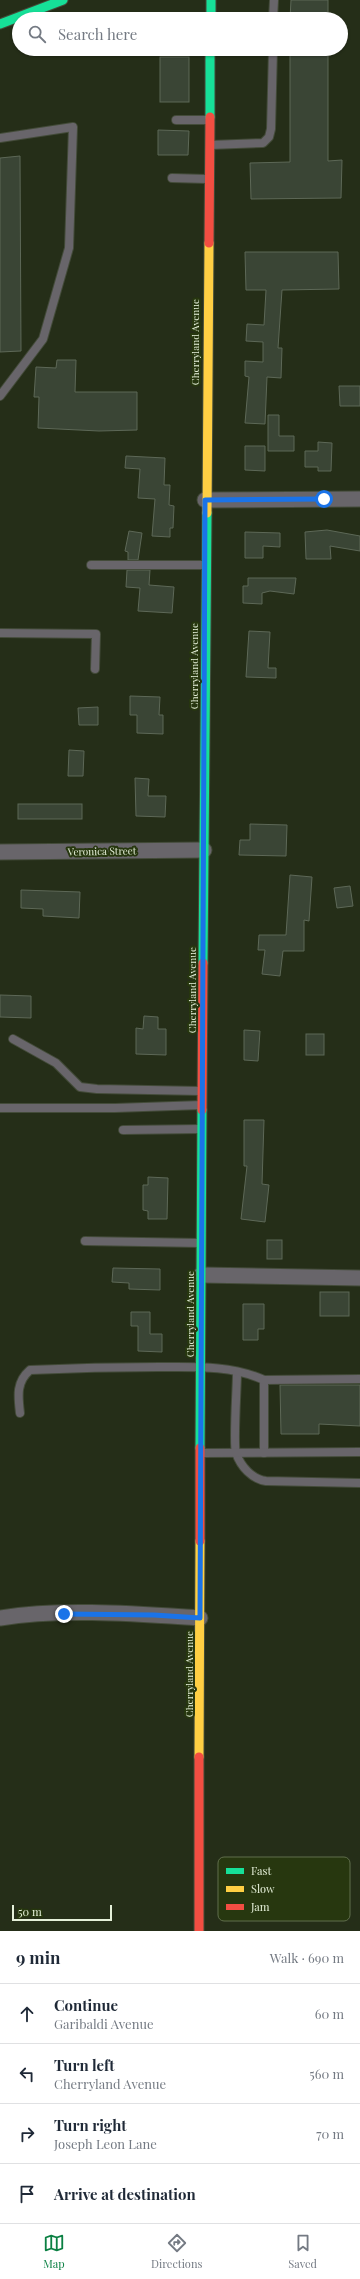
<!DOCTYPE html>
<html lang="en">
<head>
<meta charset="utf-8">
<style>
	body { margin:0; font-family:"Playfair Display",serif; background:#f2f2f3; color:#1f2937 }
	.scale { position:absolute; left:12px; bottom:10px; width:100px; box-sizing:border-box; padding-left:4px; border:2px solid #e5f0d9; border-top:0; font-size:11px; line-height:14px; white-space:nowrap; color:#e5f0d9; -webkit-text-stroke:3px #27370f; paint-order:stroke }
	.stop { position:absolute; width:12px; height:12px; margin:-9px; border:3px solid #1a73e8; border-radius:50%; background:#fff }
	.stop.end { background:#1a73e8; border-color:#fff; box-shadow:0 1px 4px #0008 }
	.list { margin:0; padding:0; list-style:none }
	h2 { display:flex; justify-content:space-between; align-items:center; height:52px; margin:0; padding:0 16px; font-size:17px }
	h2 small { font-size:13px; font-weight:400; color:#747a83 }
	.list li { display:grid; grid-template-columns:26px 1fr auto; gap:12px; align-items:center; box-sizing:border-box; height:60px; padding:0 16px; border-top:1px solid #e0e1e3 }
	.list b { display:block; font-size:15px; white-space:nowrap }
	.list p { margin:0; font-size:13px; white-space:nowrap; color:#747a83 }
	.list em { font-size:13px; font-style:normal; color:#747a83 }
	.icon { flex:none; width:22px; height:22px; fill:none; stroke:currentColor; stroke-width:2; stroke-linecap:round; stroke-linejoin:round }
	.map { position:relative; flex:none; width:360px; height:1931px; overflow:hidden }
	.search { position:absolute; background:#fff; box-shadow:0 1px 3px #0004; left:12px; right:12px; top:12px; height:44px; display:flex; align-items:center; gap:10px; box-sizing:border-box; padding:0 14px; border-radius:22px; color:#747a83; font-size:15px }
	.sheet { height:292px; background:#fff }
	nav { display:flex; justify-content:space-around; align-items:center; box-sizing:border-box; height:56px; border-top:1px solid #e0e1e3; background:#fff; font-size:11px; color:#747a83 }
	nav a { display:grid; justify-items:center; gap:2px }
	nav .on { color:#0b8043 }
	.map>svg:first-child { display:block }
</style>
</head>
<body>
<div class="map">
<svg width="360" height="1931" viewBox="0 0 360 1931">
	<rect width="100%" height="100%" fill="#252e18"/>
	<g fill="#3a4535" stroke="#5d6857">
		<polygon points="291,0 328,0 328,19 290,19"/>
		<polygon points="290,49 328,49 328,161 342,160 341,198 251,199 250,163 290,162"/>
		<rect x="160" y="57" width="29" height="45"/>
		<polygon points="158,130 189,131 188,155 158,155"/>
		<polygon points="20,156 21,351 0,352 0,158"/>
		<polygon points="245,252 338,252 339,289 282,290 278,348 282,348 281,378 267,377 265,424 245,423 249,377 245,376 245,361 263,362 263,342 246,341 247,324 264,325 266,290 246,290"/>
		<polygon points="57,360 76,360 75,392 137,392 137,430 99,431 38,428 39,397 34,397 36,367 56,368"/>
		<polygon points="339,386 360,386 360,406 340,406"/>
		<polygon points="268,415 279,415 279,436 294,436 294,451 268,451"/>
		<polygon points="318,442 332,443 331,471 318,471 318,467 305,467 305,451 318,451"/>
		<polygon points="245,446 265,446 265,471 245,470"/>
		<polygon points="126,456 165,458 164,485 170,485 169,505 174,506 173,528 170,528 170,537 152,536 155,499 138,498 140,469 125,468"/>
		<polygon points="327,530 360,536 360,551 330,546 331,559 306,559 305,532"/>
		<polygon points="129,531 142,533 138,560 128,560 128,552 125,551"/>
		<polygon points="245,532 280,533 280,547 263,546 263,558 245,558"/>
		<polygon points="127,570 150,570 149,585 174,587 172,613 138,611 140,588 126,587"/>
		<polygon points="248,578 296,578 294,594 270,591 262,593 262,604 243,603 243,586 248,586"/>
		<polygon points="249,631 270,632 268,668 276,668 276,678 246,677"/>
		<polygon points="130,696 160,697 159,715 163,715 163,734 137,733 137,715 130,715"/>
		<polygon points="98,707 98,725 79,725 78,708"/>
		<polygon points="69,750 84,751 83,776 68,776"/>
		<polygon points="135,778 149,779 148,796 166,796 165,817 136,816"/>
		<rect x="18" y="804" width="64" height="15"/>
		<polygon points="250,824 287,825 286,856 239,855 240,840 250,840"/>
		<polygon points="290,875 312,877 309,921 304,920 304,951 283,951 280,976 262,974 265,950 258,950 259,935 286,935"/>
		<polygon points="350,886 353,906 337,908 334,888"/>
		<polygon points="21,890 80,892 79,918 43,916 43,909 21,908"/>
		<polygon points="0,995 31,996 31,1018 0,1017"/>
		<polygon points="144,1016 158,1017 158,1029 166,1029 166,1055 136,1054 136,1028 143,1029"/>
		<polygon points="244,1030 260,1031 258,1061 244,1060"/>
		<rect x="306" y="1034" width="18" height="21"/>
		<polygon points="244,1120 264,1120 262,1184 269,1185 265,1222 241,1219 247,1166 244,1166"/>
		<polygon points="148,1177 168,1178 167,1219 148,1219 148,1211 143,1210 143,1185 148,1185"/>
		<rect x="267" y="1240" width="15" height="19"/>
		<polygon points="113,1268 160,1269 160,1290 129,1289 129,1283 112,1282"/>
		<rect x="320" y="1292" width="29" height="24"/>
		<polygon points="243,1304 264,1304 264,1329 258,1329 258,1340 243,1340"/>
		<polygon points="131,1312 150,1312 150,1334 162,1334 162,1352 138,1351 138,1326 131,1326"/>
		<polygon points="280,1385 360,1385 360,1426 319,1424 319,1434 281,1434"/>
	</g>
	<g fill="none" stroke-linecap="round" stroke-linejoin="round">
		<defs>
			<g id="lane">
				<polyline points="273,19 274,0"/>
				<polyline points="176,120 208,120"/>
				<polyline points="0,138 73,127 69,248 43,339 0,396"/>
				<polyline points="210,145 263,143 269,137 271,129 273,49"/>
				<polyline points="172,178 207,179"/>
				<polyline points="91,565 205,565"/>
				<polyline points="0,633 96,634 95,669"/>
				<polyline points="13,1039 56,1063 80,1087 97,1089 201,1091"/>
				<polyline points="0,1108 115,1108 202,1105"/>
				<polyline points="123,1130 201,1129"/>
				<polyline points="85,1241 201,1243"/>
				<path d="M237,1373C237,1387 233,1444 236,1453C241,1467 252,1479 266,1481L360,1483"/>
				<polyline points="264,1380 264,1453"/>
				<path d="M20,1413C18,1396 16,1382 30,1370C73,1368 115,1367 159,1367C194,1367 231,1365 264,1380L360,1379"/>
				<polyline points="201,1453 360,1452"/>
			</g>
			<g id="street">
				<polyline points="205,500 360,499"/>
				<polyline points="0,852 204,850"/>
				<polyline points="201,1275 360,1278"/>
				<path d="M0,1618C62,1608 137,1614 200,1618"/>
			</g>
			<g id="fast">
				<polyline points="211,0 211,19"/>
				<polyline points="0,24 63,0"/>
				<polyline points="210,117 210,49"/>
				<polyline points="203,963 207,513"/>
				<polyline points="200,1448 202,1110"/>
			</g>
			<g id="slow">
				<polyline points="207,513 209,243"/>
				<polyline points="199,1757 200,1541"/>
			</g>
			<g id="jam">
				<polyline points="209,243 210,117"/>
				<polyline points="202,1110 203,963"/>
				<polyline points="200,1541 200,1448"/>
				<polyline points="199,1931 199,1757"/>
			</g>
		</defs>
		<use href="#lane" stroke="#434b39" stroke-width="10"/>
		<use href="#street" stroke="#434b39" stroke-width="17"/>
		<use href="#fast" stroke="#434b39" stroke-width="11"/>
		<use href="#slow" stroke="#434b39" stroke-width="11"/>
		<use href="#jam" stroke="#434b39" stroke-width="11"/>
		<use href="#lane" stroke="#68656a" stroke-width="8"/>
		<use href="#street" stroke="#68656a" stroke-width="15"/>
		<use href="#fast" stroke="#16e098" stroke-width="9"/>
		<use href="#slow" stroke="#ffcf43" stroke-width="9"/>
		<use href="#jam" stroke="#f24e42" stroke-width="9"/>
	</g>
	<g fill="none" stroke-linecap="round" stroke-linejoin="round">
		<polyline stroke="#1a73e8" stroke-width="5" points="64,1614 154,1615 200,1618 205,500 324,499"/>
	</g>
	<g text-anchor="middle" stroke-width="4" stroke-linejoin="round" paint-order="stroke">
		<g font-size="10" fill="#e5f0d9" stroke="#27370f">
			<text transform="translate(195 342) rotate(-90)" y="4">Cherryland Avenue</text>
			<text transform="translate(194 666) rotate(-90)" y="4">Cherryland Avenue</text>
			<text transform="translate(102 851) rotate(-1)" y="4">Veronica Street</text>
			<text transform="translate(192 990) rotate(-90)" y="4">Cherryland Avenue</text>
			<text transform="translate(190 1314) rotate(-90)" y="4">Cherryland Avenue</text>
			<text transform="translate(189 1674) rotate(-90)" y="4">Cherryland Avenue</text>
		</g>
	</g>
	<rect x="218" y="1857" width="132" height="64" rx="6" fill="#27370f" stroke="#606e4c" stroke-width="1"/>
	<rect x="226" y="1868" width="18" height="6" fill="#16e098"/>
	<rect x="226" y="1886" width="18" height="6" fill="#ffcf43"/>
	<rect x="226" y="1904" width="18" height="6" fill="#f24e42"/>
	<g font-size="11" fill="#e5f0d9">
		<text x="251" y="1875">Fast</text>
		<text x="251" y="1893">Slow</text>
		<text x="251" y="1911">Jam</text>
	</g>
</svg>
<div class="scale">50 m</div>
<div class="stop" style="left:324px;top:499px"></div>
<div class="stop end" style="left:64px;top:1614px"></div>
<div class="search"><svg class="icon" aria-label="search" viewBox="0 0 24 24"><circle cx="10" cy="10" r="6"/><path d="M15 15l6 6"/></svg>Search here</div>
</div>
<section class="sheet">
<h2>9 min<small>Walk · 690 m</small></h2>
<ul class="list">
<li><svg class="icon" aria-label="ahead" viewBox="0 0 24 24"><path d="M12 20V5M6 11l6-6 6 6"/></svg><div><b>Continue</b><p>Garibaldi Avenue</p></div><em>60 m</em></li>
<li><svg class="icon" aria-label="left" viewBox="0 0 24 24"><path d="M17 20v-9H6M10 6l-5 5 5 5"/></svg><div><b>Turn left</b><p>Cherryland Avenue</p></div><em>560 m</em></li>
<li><svg class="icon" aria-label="right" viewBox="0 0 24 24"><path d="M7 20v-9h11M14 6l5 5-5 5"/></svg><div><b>Turn right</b><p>Joseph Leon Lane</p></div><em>70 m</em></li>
<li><svg class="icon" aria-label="arrive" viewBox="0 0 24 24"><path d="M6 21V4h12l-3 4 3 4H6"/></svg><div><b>Arrive at destination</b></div></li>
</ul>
</section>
<nav>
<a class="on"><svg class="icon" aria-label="map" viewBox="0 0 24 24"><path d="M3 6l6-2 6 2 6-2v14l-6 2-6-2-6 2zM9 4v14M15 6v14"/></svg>Map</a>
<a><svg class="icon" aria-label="directions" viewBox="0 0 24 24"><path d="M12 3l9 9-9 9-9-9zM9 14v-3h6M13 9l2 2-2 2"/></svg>Directions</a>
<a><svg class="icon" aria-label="saved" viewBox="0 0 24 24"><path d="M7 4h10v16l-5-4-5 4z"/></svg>Saved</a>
</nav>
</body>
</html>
